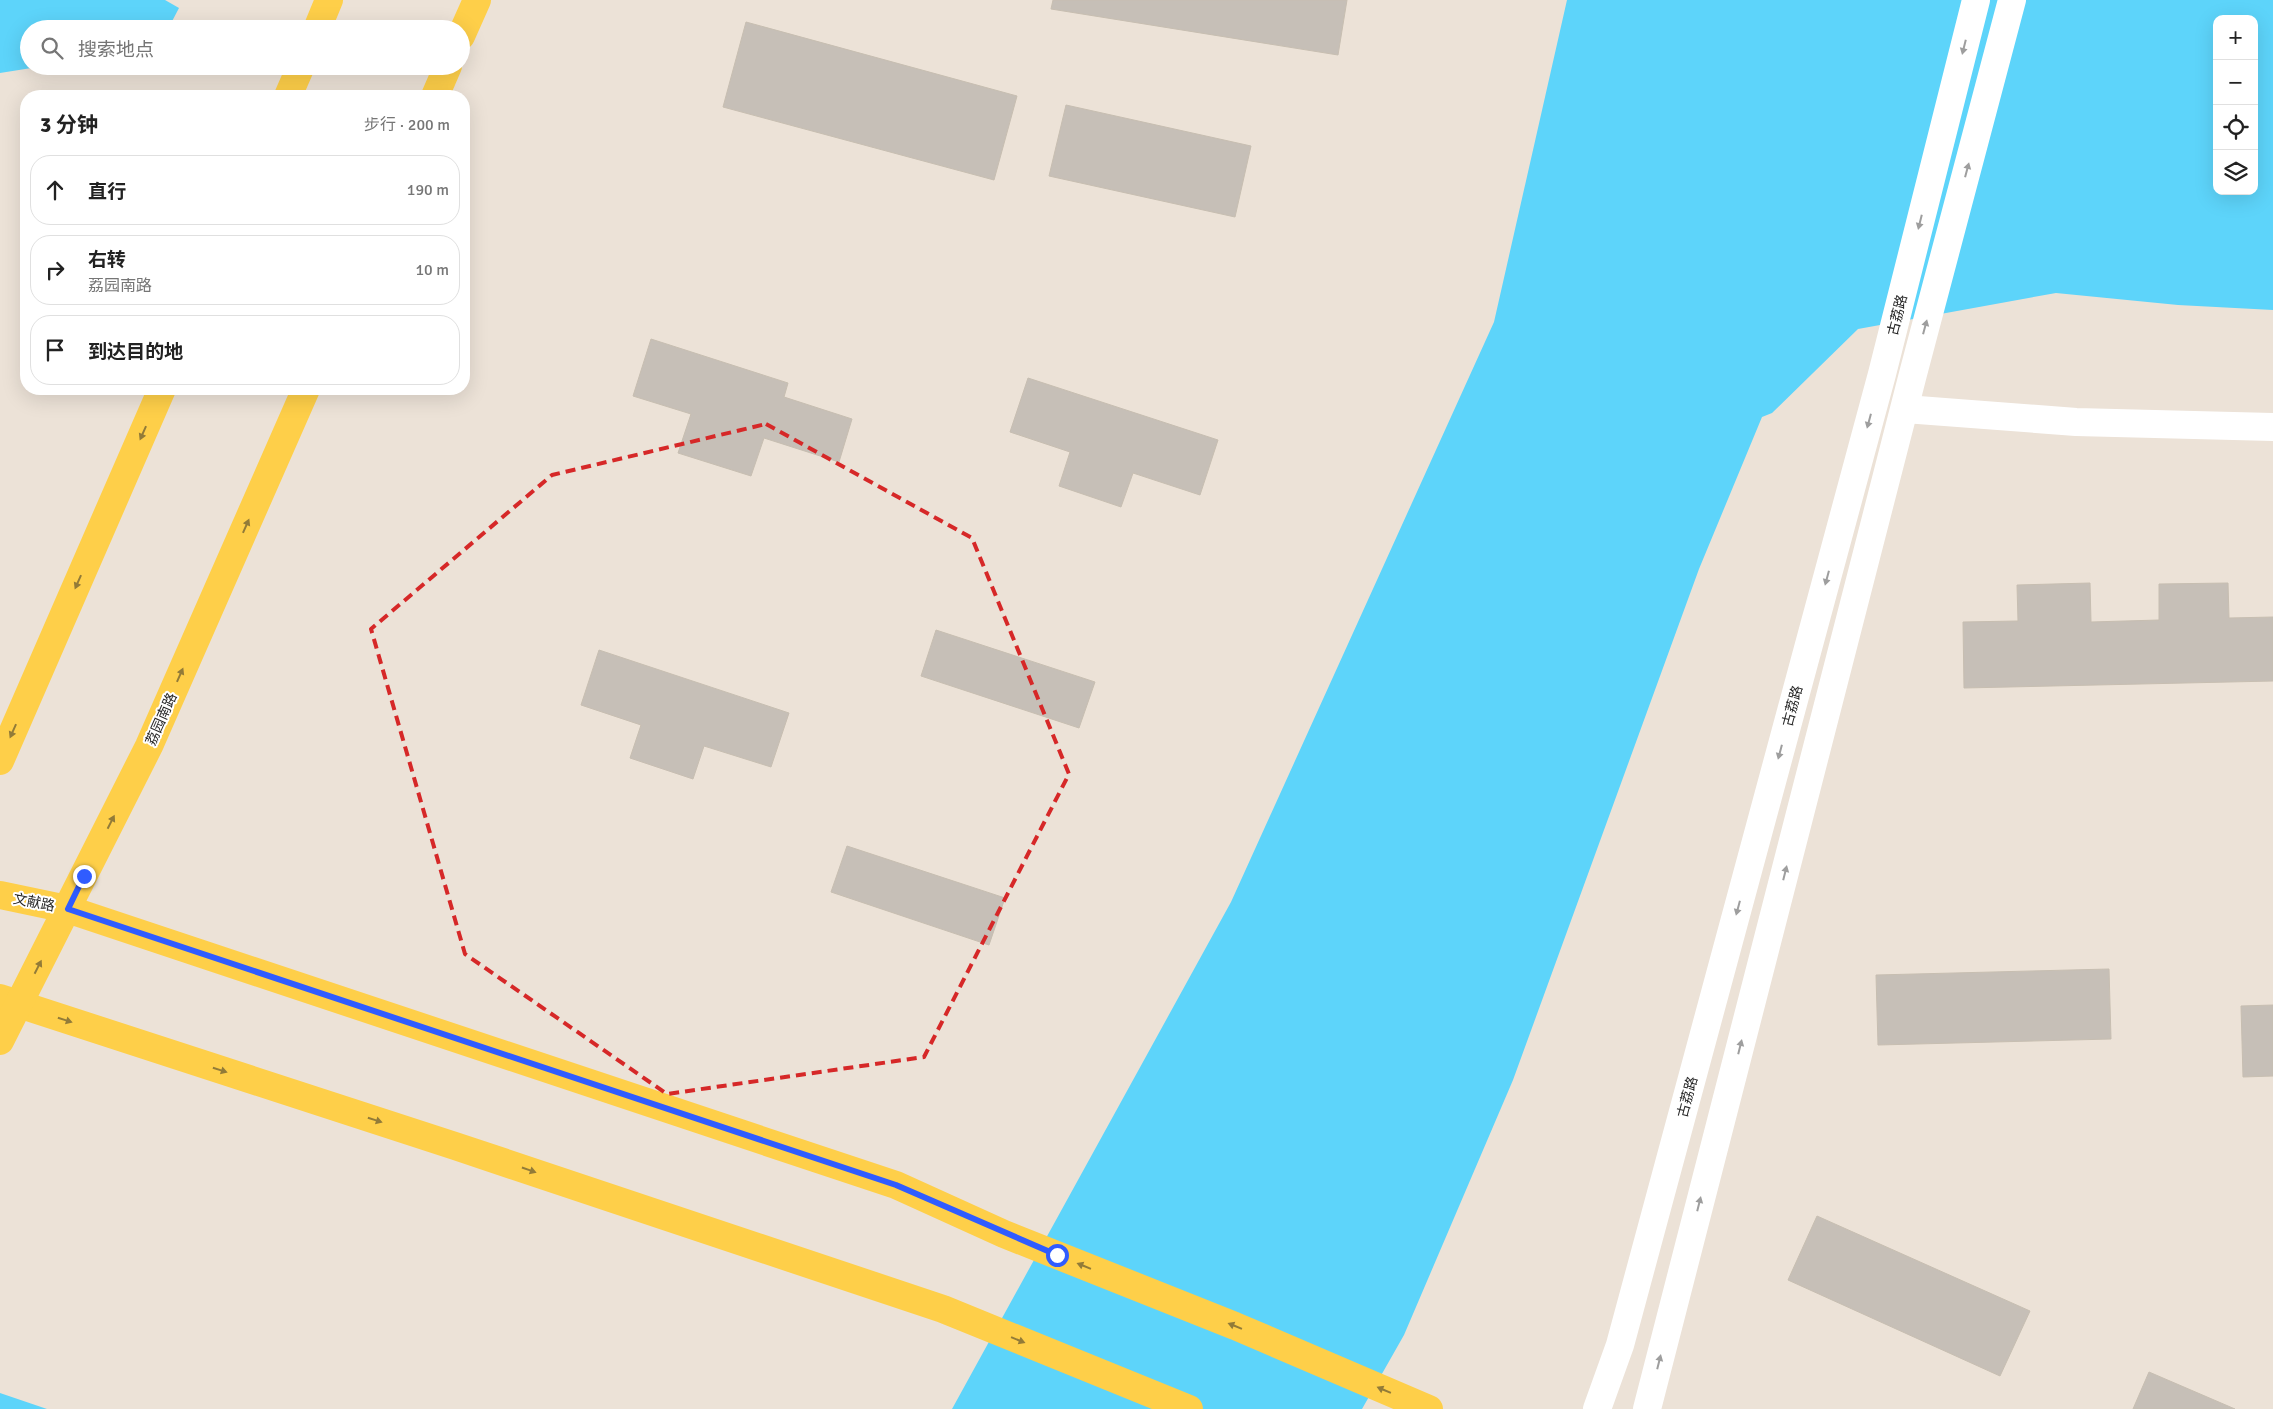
<!DOCTYPE html>
<html lang="zh">
<head>
<meta charset="utf-8">
<style>
	body { margin:0; font-family:Signika,"Noto Sans SC",sans-serif; background:#f2f2f2; color:#222 }
	.controls { position:absolute; right:15px; top:15px; display:grid; overflow:hidden; border-radius:10px; box-shadow:0 5px 20px #0002 }
	.controls button { width:45px; height:45px; display:grid; place-items:center; padding:0; border:0; border-bottom:1px solid #e0e0e0; background:#fff; color:#222; font:25px sans-serif }
	.stop { position:absolute; width:15px; height:15px; margin:-11px; border:4px solid #305cff; border-radius:50%; background:#fff }
	.stop.end { background:#305cff; border-color:#fff; box-shadow:0 1px 5px #0008 }
	.list { margin:0; padding:0; list-style:none }
	h2 { display:flex; justify-content:space-between; align-items:center; height:65px; margin:0; padding:0 20px; font-size:21px }
	h2 small { font-size:16px; font-weight:400; color:#767676 }
	.list li { display:grid; grid-template-columns:32px 1fr auto; gap:15px; align-items:center; box-sizing:border-box; height:70px; margin:0 10px 10px; padding:0 10px; border:1px solid #e0e0e0; border-radius:20px }
	.list b { display:block; font-size:19px; white-space:nowrap }
	.list p { margin:0; font-size:16px; white-space:nowrap; color:#767676 }
	.list em { font-size:16px; font-style:normal; color:#767676 }
	.icon { flex:none; width:28px; height:28px; fill:none; stroke:currentColor; stroke-width:2; stroke-linecap:round; stroke-linejoin:round }
	.map { position:relative; flex:none; width:2273px; height:1409px; overflow:hidden }
	.search { position:absolute; background:#fff; box-shadow:0 5px 20px #0002; left:20px; top:20px; width:450px; height:55px; display:flex; align-items:center; gap:12px; box-sizing:border-box; padding:0 18px; border-radius:28px; color:#767676; font-size:19px }
	.panel { position:absolute; background:#fff; box-shadow:0 5px 20px #0002; left:20px; top:90px; width:450px; height:305px; border-radius:20px }
	.map>svg:first-child { display:block }
</style>
</head>
<body>
<div class="map">
<svg width="2273" height="1409" viewBox="0 0 2273 1409">
	<rect width="100%" height="100%" fill="#ece2d7"/>
	<g fill="#5dd4fa" fill-rule="evenodd">
		<polygon points="0,0 165,0 179,8 168,29 29,29 29,66 44,66 0,73"/>
		<path d="M1567,0H2273V310L2178,305L2056,293L1858,329L1772,413L1762,417L1699,569L1513,1080L1404,1335L1362,1409H952L1231,902L1494,322ZM2217,19H2254V191H2217Z"/>
		<polygon points="0,1393 47,1409 0,1409"/>
	</g>
	<g fill="#c6bfb7" stroke="#c7beb1">
		<polygon points="1053,0 1347,0 1338,55 1051,9"/>
		<polygon points="746,22 1017,96 994,180 723,107"/>
		<polygon points="1066,105 1251,146 1235,217 1049,176"/>
		<polygon points="651,339 788,383 784,397 852,419 839,462 764,438 751,476 678,453 691,414 633,396"/>
		<polygon points="1028,378 1218,440 1200,495 1133,473 1121,507 1059,486 1070,452 1010,432"/>
		<polygon points="2090,583 2091,622 2159,620 2159,584 2228,583 2229,618 2273,617 2273,681 1964,688 1963,622 2018,621 2017,585"/>
		<polygon points="936,630 1095,682 1079,728 921,676"/>
		<polygon points="599,650 789,713 771,767 704,746 693,779 630,758 641,725 581,705"/>
		<polygon points="847,846 1005,898 989,945 831,892"/>
		<polygon points="2109,969 2111,1039 1878,1045 1876,975"/>
		<polygon points="2273,1005 2273,1076 2243,1077 2241,1006"/>
		<polygon points="1817,1216 2030,1311 2000,1376 1788,1280"/>
		<polygon points="2149,1372 2235,1409 2133,1409"/>
	</g>
	<g fill="none" stroke-linecap="round" stroke-linejoin="round">
		<g stroke="#fff" stroke-width="28">
			<polyline points="1905,409 2076,422 2273,427"/>
			<polyline points="1597,1409 1620,1345 1882,374 1976,0"/>
			<polyline points="1647,1409 1913,374 2012,0"/>
		</g>
		<g stroke="#fecf49" stroke-width="28">
			<polyline points="317,29 329,0"/>
			<polyline points="461,36 477,0"/>
			<polyline points="288,96 301,66"/>
			<polyline points="435,96 448,66"/>
			<polyline points="0,761 162,389"/>
			<polyline points="0,895 67,909 896,1185 1004,1234 1235,1326 1429,1409"/>
			<polyline points="0,998 455,1146 943,1309 1189,1409"/>
			<polyline points="0,1041 149,746 306,389"/>
		</g>
	</g>
	<defs><path id="oneway-solid" d="M-6-.8H1V-3.2L6.5 0L1 3.2V.8H-6Z" transform="scale(1.25)"/></defs>
	<g fill="#9e9e9e">
		<use href="#oneway-solid" transform="translate(1964 47) rotate(104)"/>
		<use href="#oneway-solid" transform="translate(1967 170) rotate(-75)"/>
		<use href="#oneway-solid" transform="translate(1920 222) rotate(104)"/>
		<use href="#oneway-solid" transform="translate(1925 327) rotate(-75)"/>
		<use href="#oneway-solid" transform="translate(1869 421) rotate(105)"/>
		<use href="#oneway-solid" transform="translate(1827 578) rotate(105)"/>
		<use href="#oneway-solid" transform="translate(1780 752) rotate(105)"/>
		<use href="#oneway-solid" transform="translate(1785 873) rotate(-76)"/>
		<use href="#oneway-solid" transform="translate(1738 908) rotate(105)"/>
		<use href="#oneway-solid" transform="translate(1740 1047) rotate(-76)"/>
		<use href="#oneway-solid" transform="translate(1699 1204) rotate(-76)"/>
		<use href="#oneway-solid" transform="translate(1659 1362) rotate(-76)"/>
	</g>
	<g fill="#927b38">
		<use href="#oneway-solid" transform="translate(143 433) rotate(114)"/>
		<use href="#oneway-solid" transform="translate(246 526) rotate(-66)"/>
		<use href="#oneway-solid" transform="translate(78 582) rotate(114)"/>
		<use href="#oneway-solid" transform="translate(180 675) rotate(-66)"/>
		<use href="#oneway-solid" transform="translate(13 731) rotate(114)"/>
		<use href="#oneway-solid" transform="translate(111 822) rotate(-63)"/>
		<use href="#oneway-solid" transform="translate(38 967) rotate(-63)"/>
		<use href="#oneway-solid" transform="translate(65 1020) rotate(18)"/>
		<use href="#oneway-solid" transform="translate(220 1070) rotate(18)"/>
		<use href="#oneway-solid" transform="translate(375 1120) rotate(18)"/>
		<use href="#oneway-solid" transform="translate(529 1170) rotate(19)"/>
		<use href="#oneway-solid" transform="translate(1084 1266) rotate(-158)"/>
		<use href="#oneway-solid" transform="translate(1235 1326) rotate(-158)"/>
		<use href="#oneway-solid" transform="translate(1018 1340) rotate(22)"/>
		<use href="#oneway-solid" transform="translate(1384 1390) rotate(-157)"/>
	</g>
	<g fill="none" stroke-linecap="round" stroke-linejoin="round">
		<polyline stroke="#305cff" stroke-width="6" points="84,876 68,909 896,1185 1057,1255"/>
	</g>
	<path fill="none" stroke="#d62828" stroke-width="4" stroke-dasharray="10 6" stroke-linejoin="round" d="M766,424L972,538L1069,774L924,1057L667,1094L465,954L371,629L552,475Z"/>
	<g text-anchor="middle" stroke-width="4" stroke-linejoin="round" paint-order="stroke">
		<g font-size="14" fill="#272727" stroke="#fff">
			<text transform="translate(1897 315) rotate(-76)" y="5">古荔路</text>
			<text transform="translate(1792 706) rotate(-75)" y="5">古荔路</text>
			<text transform="translate(161 719) rotate(-66)" y="5">荔园南路</text>
			<text transform="translate(34 902) rotate(11)" y="5">文献路</text>
			<text transform="translate(1687 1097) rotate(-75)" y="5">古荔路</text>
		</g>
	</g>
</svg>
<div class="controls">
<button>+</button>
<button>−</button>
<button><svg class="icon" aria-label="locate" viewBox="0 0 24 24"><circle cx="12" cy="12" r="6"/><path d="M12 2v4M12 18v4M2 12h4M18 12h4"/></svg></button>
<button><svg class="icon" aria-label="layers" viewBox="0 0 24 24"><path d="M12 4l9 5-9 5-9-5zM3 14l9 5 9-5"/></svg></button>
</div>
<div class="stop" style="left:1057px;top:1255px"></div>
<div class="stop end" style="left:84px;top:876px"></div>
<div class="search"><svg class="icon" aria-label="search" viewBox="0 0 24 24"><circle cx="10" cy="10" r="6"/><path d="M15 15l6 6"/></svg>搜索地点</div>
<section class="panel">
<h2>3 分钟<small>步行 · 200 m</small></h2>
<ul class="list">
<li><svg class="icon" aria-label="ahead" viewBox="0 0 24 24"><path d="M12 20V5M6 11l6-6 6 6"/></svg><div><b>直行</b></div><em>190 m</em></li>
<li><svg class="icon" aria-label="right" viewBox="0 0 24 24"><path d="M7 20v-9h11M14 6l5 5-5 5"/></svg><div><b>右转</b><p>荔园南路</p></div><em>10 m</em></li>
<li><svg class="icon" aria-label="arrive" viewBox="0 0 24 24"><path d="M6 21V4h12l-3 4 3 4H6"/></svg><div><b>到达目的地</b></div></li>
</ul>
</section>
</div>
</body>
</html>
